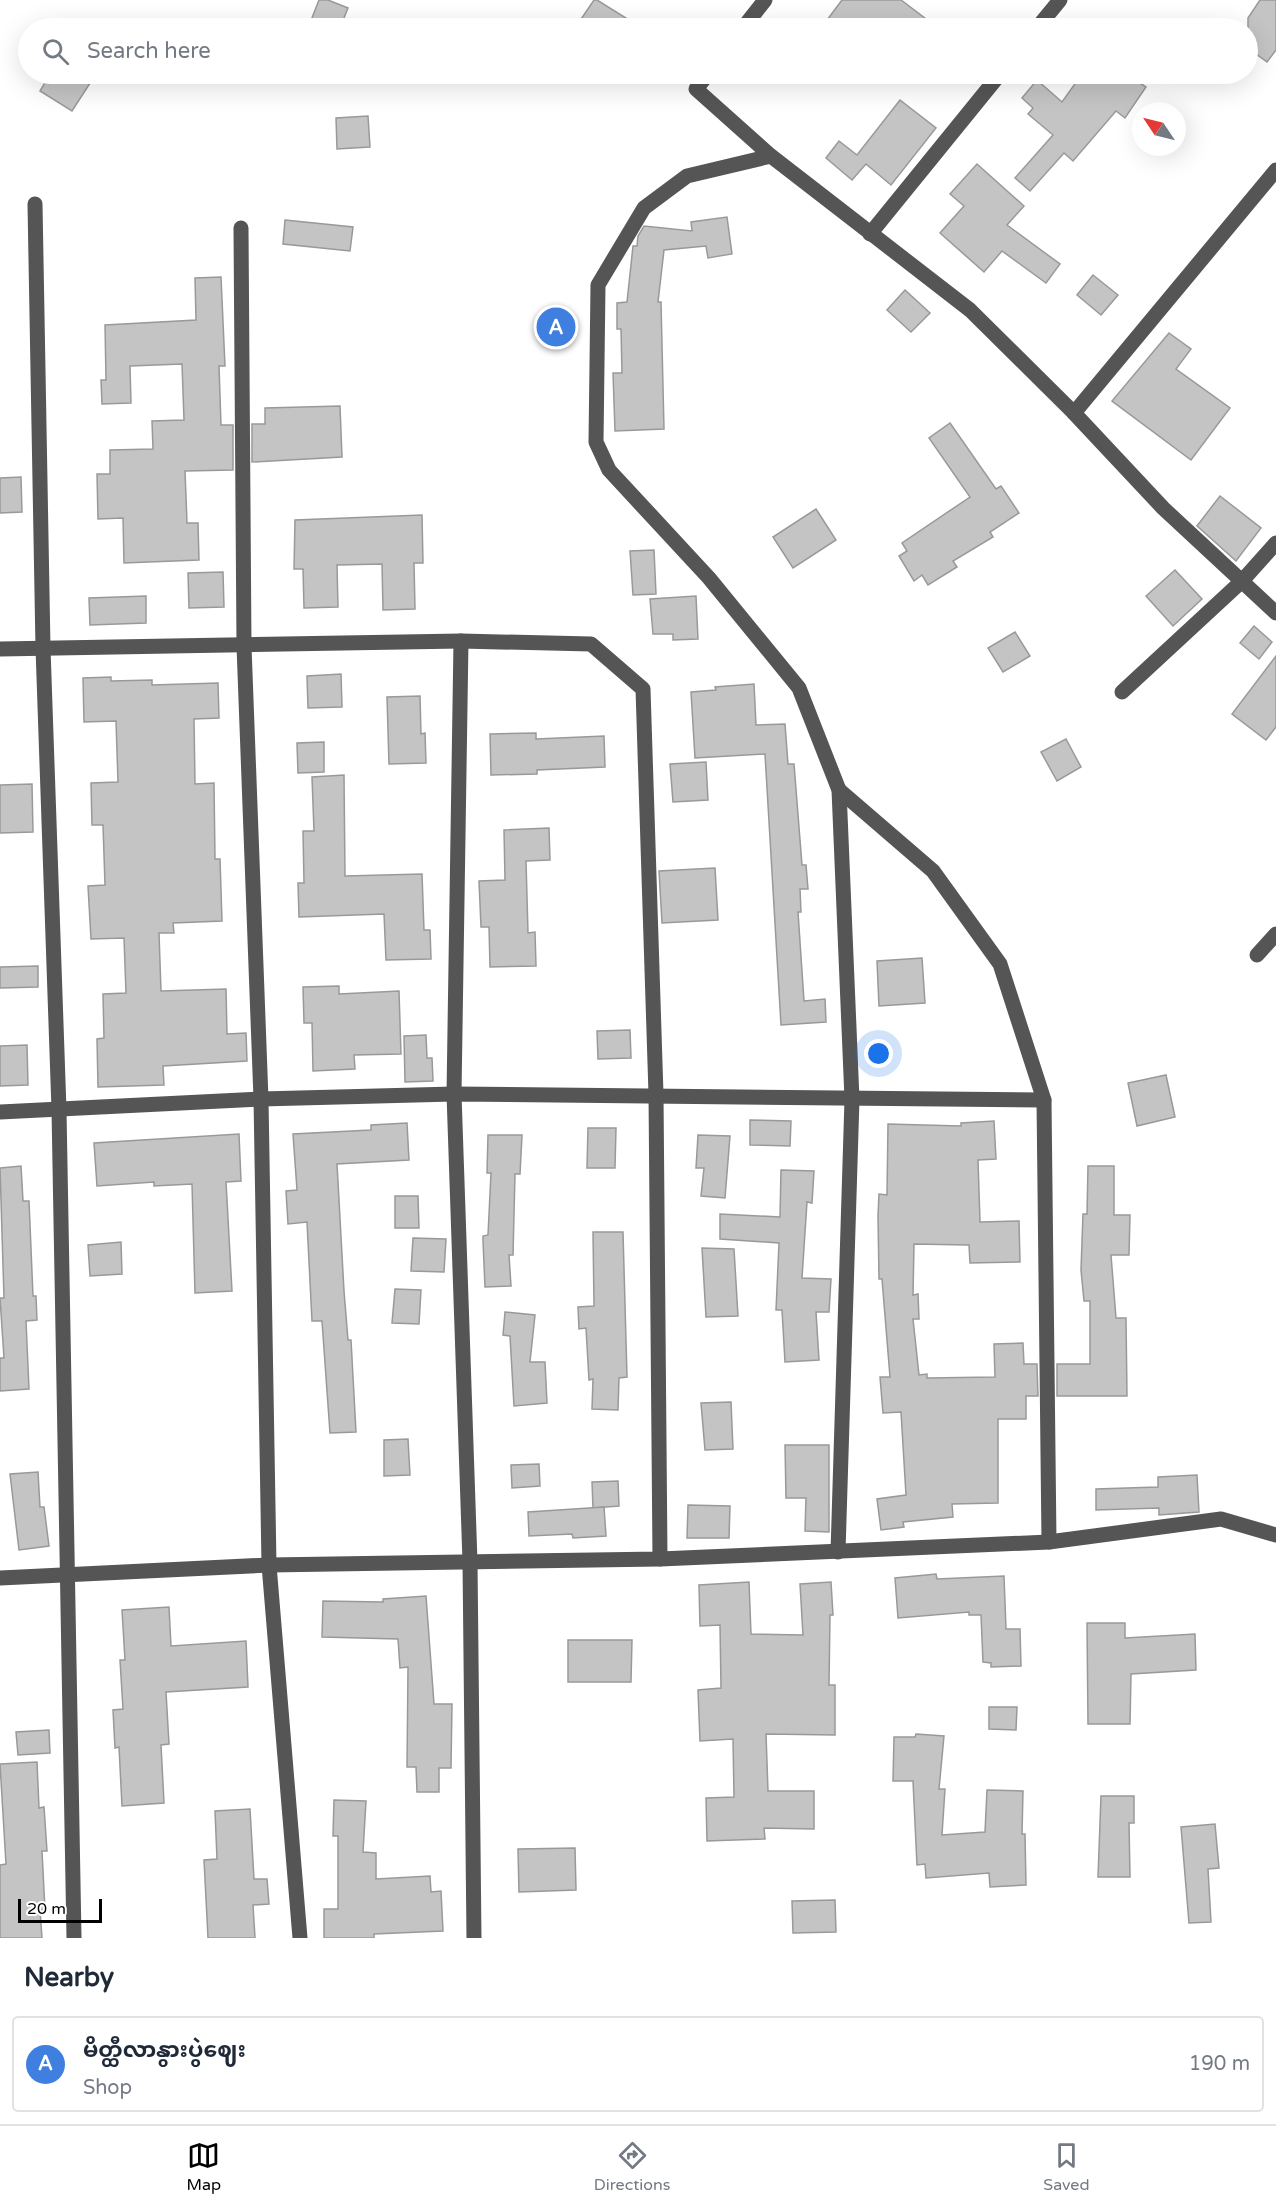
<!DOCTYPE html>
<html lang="en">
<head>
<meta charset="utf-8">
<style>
	body { margin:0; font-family:"Varela Round","Noto Sans Myanmar",sans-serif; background:#f2f2f3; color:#1f2937 }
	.compass { position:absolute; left:1132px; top:102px; width:54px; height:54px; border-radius:50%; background:#fff; box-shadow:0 6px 24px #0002; rotate:305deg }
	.scale { position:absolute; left:18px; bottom:15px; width:84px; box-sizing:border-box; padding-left:6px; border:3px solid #000; border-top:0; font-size:16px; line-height:21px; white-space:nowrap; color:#000; -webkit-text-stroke:4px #fff; paint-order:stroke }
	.you { position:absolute; left:879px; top:1054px; width:21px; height:21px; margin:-15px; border:4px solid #fff; border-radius:50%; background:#1a73e8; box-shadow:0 0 0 9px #1a73e833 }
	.badge { display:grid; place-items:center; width:39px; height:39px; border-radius:50%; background:#000; color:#fff; font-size:20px; font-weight:700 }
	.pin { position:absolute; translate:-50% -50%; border:3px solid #fff; box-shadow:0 2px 6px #0006 }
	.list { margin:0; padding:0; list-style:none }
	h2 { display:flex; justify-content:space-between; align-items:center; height:78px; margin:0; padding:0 24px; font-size:26px }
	h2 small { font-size:20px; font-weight:400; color:#747a83 }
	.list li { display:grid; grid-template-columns:39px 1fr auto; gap:18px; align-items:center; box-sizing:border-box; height:96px; margin:0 12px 12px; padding:0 12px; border:2px solid #e0e1e3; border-radius:6px }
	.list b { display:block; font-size:22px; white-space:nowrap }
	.list p { margin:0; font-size:20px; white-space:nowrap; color:#747a83 }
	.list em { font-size:20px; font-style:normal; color:#747a83 }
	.icon { flex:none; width:33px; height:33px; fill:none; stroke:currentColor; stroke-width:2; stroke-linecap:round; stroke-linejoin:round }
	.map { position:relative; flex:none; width:1276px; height:1938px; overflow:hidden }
	.search { position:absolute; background:#fff; box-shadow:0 6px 24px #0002; left:18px; right:18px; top:18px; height:66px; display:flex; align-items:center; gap:15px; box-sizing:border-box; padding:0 21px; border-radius:33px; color:#747a83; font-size:22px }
	.sheet { height:186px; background:#fff }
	nav { display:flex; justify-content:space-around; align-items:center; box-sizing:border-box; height:84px; border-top:2px solid #e0e1e3; background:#fff; font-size:16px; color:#747a83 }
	nav a { display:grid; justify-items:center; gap:3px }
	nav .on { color:#000 }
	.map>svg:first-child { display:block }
</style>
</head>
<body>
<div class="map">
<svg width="1276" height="1938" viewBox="0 0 1276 1938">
	<rect width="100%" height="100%" fill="#fff"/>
	<g fill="#c4c4c4" stroke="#999" stroke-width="1.5">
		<polygon points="319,0 328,0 348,8 340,28 308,28"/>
		<polygon points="594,0 597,0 642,28 575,28"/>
		<polygon points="842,0 901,0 938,28 821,28"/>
		<polygon points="1260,0 1276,0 1276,50 1267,62 1248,48 1248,18"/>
		<polygon points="50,74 96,74 72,111 40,91"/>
		<polygon points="1082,74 1126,74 1146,87 1125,118 1116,111 1073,161 1064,153 1030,191 1015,178 1053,135 1028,114 1033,108 1022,98 1037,80 1062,102"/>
		<polygon points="900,100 936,128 891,185 866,164 852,180 826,158 839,141 857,155"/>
		<polygon points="368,116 370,147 337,149 336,118"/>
		<polygon points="977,164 1024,206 1007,225 1060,264 1046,283 1002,251 984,272 940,233 964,206 950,194"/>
		<polygon points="727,217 732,254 708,258 706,246 664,250 658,302 661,302 664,429 615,431 613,373 622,373 621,329 617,329 617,303 627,302 633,246 637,246 638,236 644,226 692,231 691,222"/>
		<polygon points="285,220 353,227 350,251 283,244"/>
		<polygon points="1093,275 1118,295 1101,315 1077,295"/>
		<polygon points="221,277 225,366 219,366 221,425 233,425 233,470 185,471 187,523 198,523 199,560 124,563 123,518 98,519 97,474 110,474 110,450 153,449 152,421 184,420 182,364 130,366 131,403 102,404 101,380 106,380 105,325 196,320 195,278"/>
		<polygon points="905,290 930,313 911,332 887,310"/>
		<polygon points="1169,333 1191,349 1176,369 1230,408 1191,460 1112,401"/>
		<polygon points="340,406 342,457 252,462 252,424 265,424 265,408"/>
		<polygon points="950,423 996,489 1001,486 1019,513 990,532 993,537 953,561 957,567 928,585 922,575 914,581 899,556 907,551 902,543 970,497 929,438"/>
		<polygon points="21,477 22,512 0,513 0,478"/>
		<polygon points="1220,496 1261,528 1236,561 1197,526"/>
		<polygon points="816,509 836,540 793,568 773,537"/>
		<polygon points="422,515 423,563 414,563 415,609 383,610 382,564 337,565 338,607 304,608 303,569 294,569 295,520"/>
		<polygon points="654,550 656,594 633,595 630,551"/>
		<polygon points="1175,570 1202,599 1173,626 1146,596"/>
		<polygon points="223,572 224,607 189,608 188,573"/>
		<polygon points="146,596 146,623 90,625 89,598"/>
		<polygon points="696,596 698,639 673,640 673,634 653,634 650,599"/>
		<polygon points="1254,626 1272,642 1259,659 1240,643"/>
		<polygon points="1015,632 1030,656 1003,672 988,648"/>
		<polygon points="1276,656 1276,727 1266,740 1232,714"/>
		<polygon points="341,674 342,707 308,708 307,676"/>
		<polygon points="111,677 111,681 152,680 152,685 218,683 219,718 194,719 195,784 214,783 215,859 220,859 222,921 173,923 174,933 159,933 161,991 226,989 227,1034 246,1033 247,1061 163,1066 164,1085 98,1087 97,1039 104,1038 103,994 126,993 124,938 91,939 88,886 105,885 103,825 92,825 91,783 118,782 116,721 84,722 83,678"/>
		<polygon points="754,684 756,725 785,724 788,764 794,764 802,865 806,865 808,889 800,889 801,912 798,912 804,1001 825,999 826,1022 781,1025 765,754 695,758 691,692 716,690 715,687"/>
		<polygon points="420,696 421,734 425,733 426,763 389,764 387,697"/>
		<polygon points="536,733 536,739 604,736 605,767 537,770 537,774 491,775 490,734"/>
		<polygon points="1066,739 1081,767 1057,781 1041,752"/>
		<polygon points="324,742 324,772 298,773 297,743"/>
		<polygon points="706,762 708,800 673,802 670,764"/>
		<polygon points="344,775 345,876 422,874 424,930 430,930 431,959 386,960 384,914 299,917 298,883 304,883 303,831 314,831 312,777"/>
		<polygon points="32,784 33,832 0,833 0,785"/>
		<polygon points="549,828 550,860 526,861 528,933 535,932 536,966 490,967 489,927 481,927 479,881 505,880 504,830"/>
		<polygon points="715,868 718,920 662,923 659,871"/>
		<polygon points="922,958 925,1003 879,1006 877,961"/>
		<polygon points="38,966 38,987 0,988 0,967"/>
		<polygon points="339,986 339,994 399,991 401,1054 354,1055 355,1069 313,1071 312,1023 304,1023 303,987"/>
		<polygon points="630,1030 631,1058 598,1059 597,1031"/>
		<polygon points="426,1035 427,1058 432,1058 433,1081 405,1082 404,1036"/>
		<polygon points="27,1045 28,1085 0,1086 0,1046"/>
		<polygon points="1166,1075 1175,1117 1137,1126 1128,1083"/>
		<polygon points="750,1120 791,1121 790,1146 750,1145"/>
		<polygon points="994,1121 996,1159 978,1160 980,1222 1019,1221 1020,1262 970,1263 969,1245 914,1244 913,1295 918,1294 919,1319 913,1319 919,1375 927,1374 927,1378 995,1377 994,1344 1023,1343 1024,1364 1037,1364 1038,1396 1026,1396 1026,1419 998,1419 998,1503 952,1504 953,1517 903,1522 904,1527 881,1530 877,1499 906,1495 901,1412 883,1413 880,1377 890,1377 882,1279 879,1279 878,1216 879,1194 887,1195 888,1124 961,1126 961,1123"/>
		<polygon points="407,1123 409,1160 337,1164 344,1291 348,1340 351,1340 356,1432 330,1433 322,1321 312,1321 307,1222 288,1224 286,1191 297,1190 293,1134 371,1130 371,1125"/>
		<polygon points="588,1128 616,1128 615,1168 587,1168"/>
		<polygon points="239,1134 241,1181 226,1182 232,1291 195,1293 192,1184 154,1186 154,1182 97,1186 94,1143"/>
		<polygon points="488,1135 522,1135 520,1174 515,1174 513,1255 509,1255 511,1286 485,1287 483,1241 483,1236 488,1235 491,1173 487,1173"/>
		<polygon points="698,1135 730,1136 725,1198 701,1196 704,1168 696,1168"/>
		<polygon points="21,1166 23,1201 29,1201 33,1296 36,1296 37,1320 26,1321 29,1389 0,1391 0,1358 4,1358 0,1298 4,1298 0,1168"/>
		<polygon points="1088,1166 1114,1166 1114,1215 1130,1215 1129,1255 1111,1255 1116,1318 1126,1318 1127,1396 1057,1396 1057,1364 1090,1364 1090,1301 1084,1301 1081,1270 1083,1214 1087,1214"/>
		<polygon points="781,1170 814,1171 812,1203 807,1202 802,1278 831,1279 829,1312 816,1312 819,1360 785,1362 782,1310 776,1310 779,1243 720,1239 720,1214 780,1217"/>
		<polygon points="395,1196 418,1196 419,1228 395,1228"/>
		<polygon points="593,1232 623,1232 627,1377 619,1378 618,1410 592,1409 593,1379 589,1380 586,1328 579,1329 578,1307 594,1306"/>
		<polygon points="413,1238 446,1239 444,1272 411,1271"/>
		<polygon points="121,1242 122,1274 90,1276 88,1245"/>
		<polygon points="702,1248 734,1249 738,1316 706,1317"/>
		<polygon points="395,1289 421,1290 419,1324 392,1323"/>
		<polygon points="505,1312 535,1315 530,1362 545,1362 547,1403 514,1406 510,1336 503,1335"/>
		<polygon points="731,1402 733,1449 705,1450 701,1403"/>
		<polygon points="408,1439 410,1475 384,1476 384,1440"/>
		<polygon points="785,1445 829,1445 829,1532 805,1531 806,1498 786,1498"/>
		<polygon points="539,1464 540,1486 512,1488 511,1465"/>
		<polygon points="38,1472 40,1507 44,1507 49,1546 19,1550 10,1474"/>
		<polygon points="1197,1475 1199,1512 1159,1515 1159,1508 1096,1510 1096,1489 1158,1487 1158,1477"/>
		<polygon points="618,1481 619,1506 593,1508 592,1482"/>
		<polygon points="688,1505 730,1506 729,1538 687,1538"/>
		<polygon points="604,1507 606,1536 573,1538 572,1534 529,1536 528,1512"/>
		<polygon points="936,1574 937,1579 1004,1576 1006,1629 1020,1629 1021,1666 991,1667 991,1663 983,1662 981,1615 969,1615 969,1612 898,1618 895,1578"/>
		<polygon points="749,1582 751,1634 803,1635 800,1584 831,1582 833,1615 830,1615 829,1685 835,1685 835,1735 766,1734 768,1791 814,1791 814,1829 764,1828 765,1839 707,1841 706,1798 734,1797 733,1739 700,1741 698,1690 721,1688 720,1625 700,1626 699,1585"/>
		<polygon points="426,1596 434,1704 452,1704 451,1768 439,1768 439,1792 417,1792 416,1767 407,1767 408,1667 400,1668 398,1639 322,1637 323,1601 383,1602 383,1599"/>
		<polygon points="169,1607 171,1646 246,1641 248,1687 166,1692 169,1744 161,1745 164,1803 122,1806 119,1747 115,1748 113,1710 123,1709 120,1660 125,1660 122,1610"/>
		<polygon points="1087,1623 1125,1623 1125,1638 1195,1634 1196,1670 1131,1674 1130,1724 1088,1724"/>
		<polygon points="568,1640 632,1640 631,1682 568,1682"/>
		<polygon points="989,1707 1017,1707 1016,1730 989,1729"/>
		<polygon points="49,1730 50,1753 18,1755 16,1732"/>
		<polygon points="916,1734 944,1736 939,1789 945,1789 942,1835 985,1832 987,1790 1023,1791 1022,1834 1025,1834 1026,1885 990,1887 989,1873 926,1878 925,1864 917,1865 913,1781 893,1781 894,1737 915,1737"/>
		<polygon points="37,1762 39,1808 44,1807 47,1851 42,1851 45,1910 40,1910 42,1938 0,1938 0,1865 6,1864 0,1764"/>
		<polygon points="1101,1796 1134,1796 1134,1823 1129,1823 1130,1877 1098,1877"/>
		<polygon points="334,1800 366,1801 363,1852 376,1853 376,1879 430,1876 431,1892 441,1891 443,1931 374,1934 374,1938 324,1938 324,1909 338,1909 338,1836 333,1836"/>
		<polygon points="250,1809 254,1879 267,1879 269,1904 253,1905 255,1938 208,1938 204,1860 217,1859 215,1811"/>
		<polygon points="1215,1824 1219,1868 1208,1869 1211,1922 1189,1923 1181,1827"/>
		<polygon points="575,1848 576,1890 519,1892 518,1849"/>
		<polygon points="835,1900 836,1932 793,1933 792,1901"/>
	</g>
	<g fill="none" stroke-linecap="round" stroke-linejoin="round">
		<g stroke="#555" stroke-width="15">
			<polyline points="743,28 765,0"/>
			<polyline points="1037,28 1060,0"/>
			<polyline points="708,74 696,89 771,156"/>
			<polyline points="35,204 43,648 59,1110 74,1938"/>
			<polyline points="241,228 244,646 261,1099 269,1565 300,1938"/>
			<polyline points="870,234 1000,74"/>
			<polyline points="1074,413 1276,170"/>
			<polyline points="0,649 461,641"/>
			<polyline points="1122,692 1242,581 1276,543"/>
			<polyline points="839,790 933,871 1000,964 1044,1100 1049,1542"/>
			<polyline points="1257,955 1276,934"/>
			<polyline points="0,1112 261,1099 454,1094 1044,1100"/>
			<polyline points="838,1552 852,1099 839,790 799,688 709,578 609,470 596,442 598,285 644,208 687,176 771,156 970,310 1074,413 1163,508 1276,613"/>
			<polyline points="0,1578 269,1565 660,1559 1049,1542 1221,1519 1276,1535"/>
			<polyline points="474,1938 470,1562 454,1094 461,641 591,644 643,689 656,1094 660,1559"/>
		</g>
	</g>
</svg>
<svg class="compass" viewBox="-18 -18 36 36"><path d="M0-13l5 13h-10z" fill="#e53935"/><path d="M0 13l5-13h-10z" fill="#747a83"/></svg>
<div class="scale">20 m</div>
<div class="you"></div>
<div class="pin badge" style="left:556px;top:327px;background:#3f7fe0">A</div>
<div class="search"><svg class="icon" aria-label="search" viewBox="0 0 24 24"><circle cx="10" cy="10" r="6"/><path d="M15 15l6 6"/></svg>Search here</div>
</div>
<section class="sheet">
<h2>Nearby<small></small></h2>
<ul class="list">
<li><span class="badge" style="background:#3f7fe0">A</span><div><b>မိတ္ထီလာနွားပွဲဈေး</b><p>Shop</p></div><em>190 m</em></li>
</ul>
</section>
<nav>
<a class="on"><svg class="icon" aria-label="map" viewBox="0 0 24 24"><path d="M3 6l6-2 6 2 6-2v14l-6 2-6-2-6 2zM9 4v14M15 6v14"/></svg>Map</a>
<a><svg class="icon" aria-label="directions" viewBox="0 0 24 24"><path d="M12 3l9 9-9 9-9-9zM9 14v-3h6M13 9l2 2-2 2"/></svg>Directions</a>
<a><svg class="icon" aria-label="saved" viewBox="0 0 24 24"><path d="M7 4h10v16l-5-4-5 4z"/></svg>Saved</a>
</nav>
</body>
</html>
